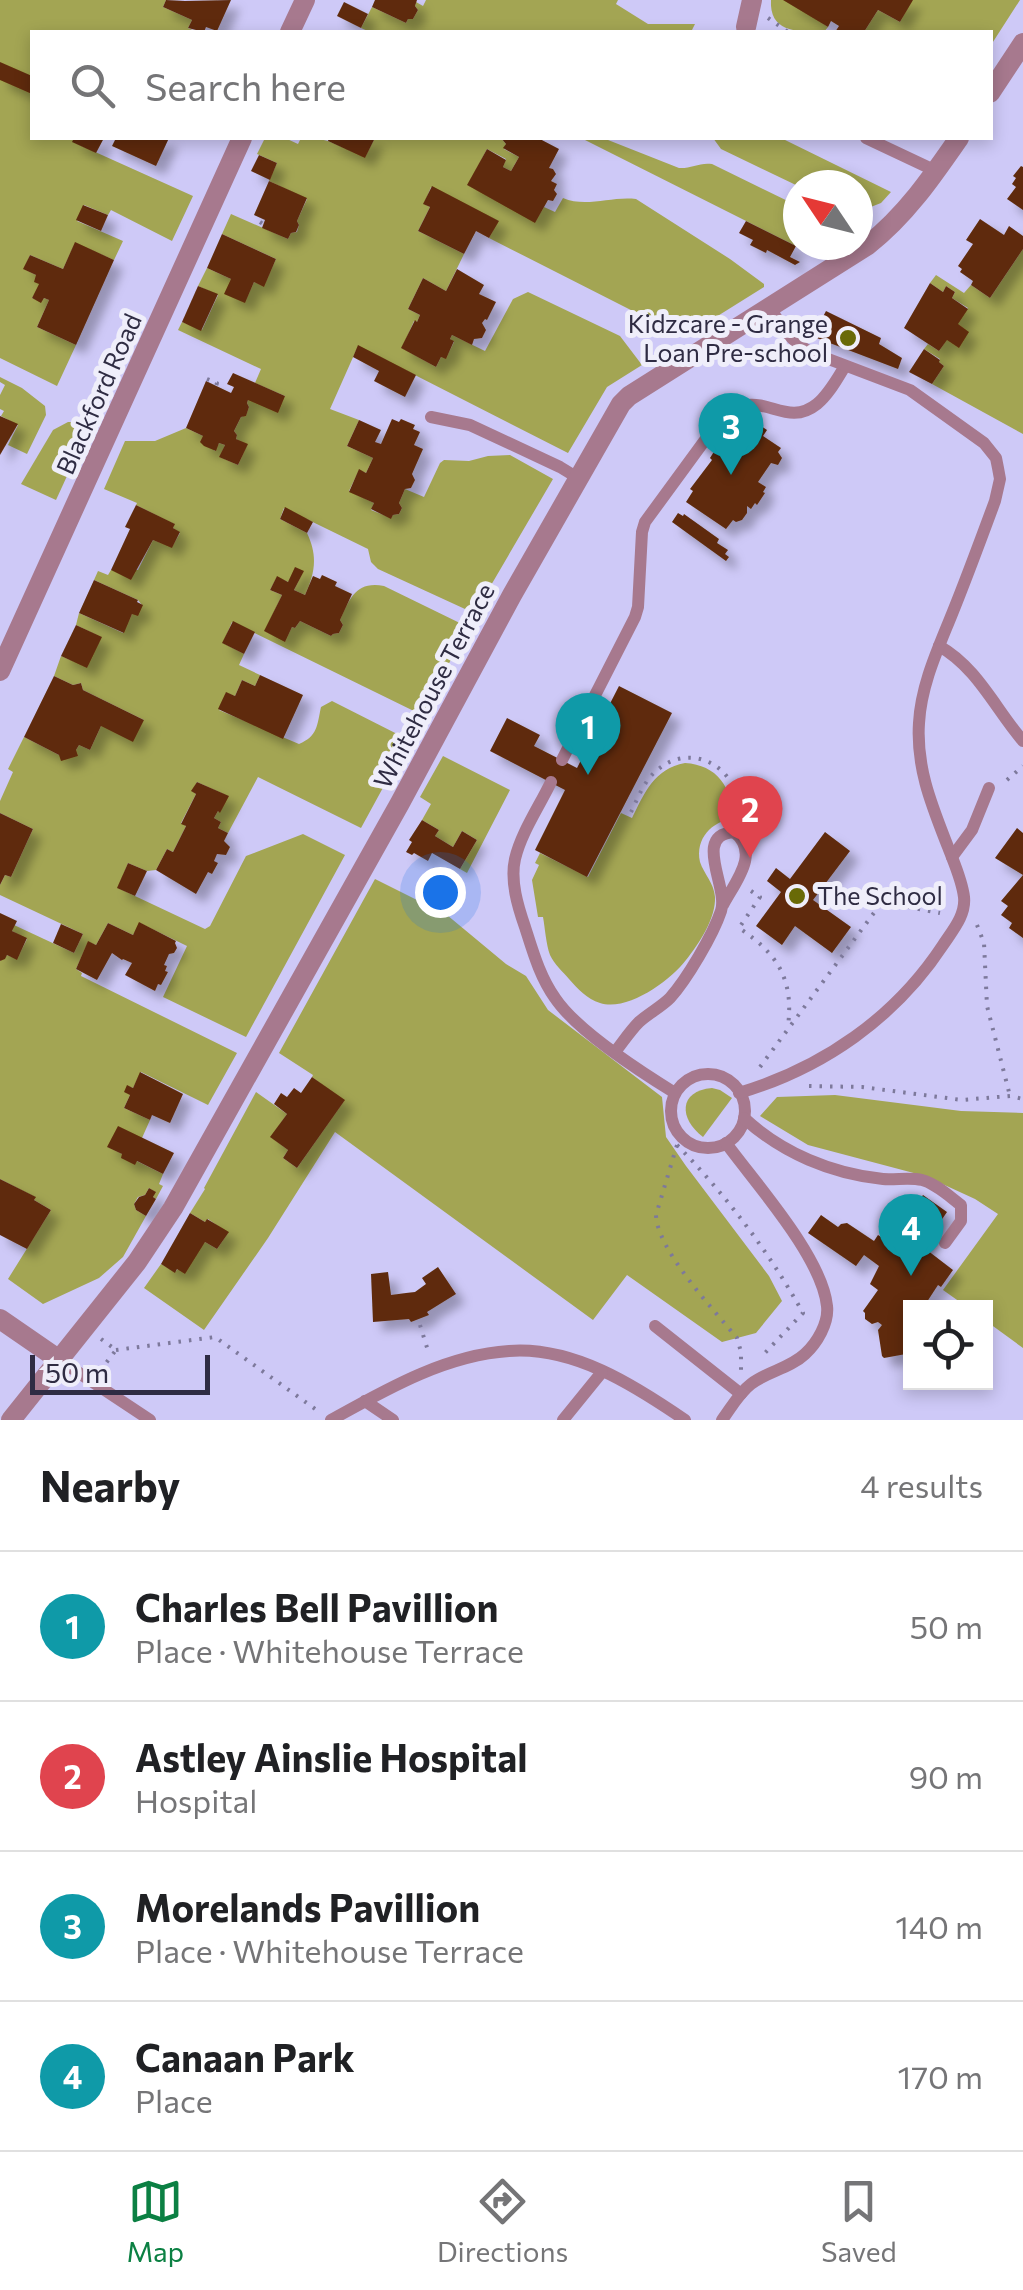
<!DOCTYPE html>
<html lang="en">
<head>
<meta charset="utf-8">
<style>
	body { margin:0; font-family:Commissioner,sans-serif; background:#f2f2f2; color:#202124 }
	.controls { position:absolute; right:30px; bottom:30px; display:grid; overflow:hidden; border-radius:0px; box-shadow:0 5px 15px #0003 }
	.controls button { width:90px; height:90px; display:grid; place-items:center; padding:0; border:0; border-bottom:2px solid #e0e0e0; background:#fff; color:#202124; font:50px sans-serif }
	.compass { position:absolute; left:783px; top:170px; width:90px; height:90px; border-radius:50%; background:#fff; box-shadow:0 5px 15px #0003; rotate:305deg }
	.scale { position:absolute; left:30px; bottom:25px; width:180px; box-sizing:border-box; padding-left:10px; border:5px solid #2f2c43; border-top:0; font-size:28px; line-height:35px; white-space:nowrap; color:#2f2c43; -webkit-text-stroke:8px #efeefa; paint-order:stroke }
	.you { position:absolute; left:440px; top:892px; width:35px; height:35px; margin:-25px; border:8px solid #fff; border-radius:50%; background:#1a73e8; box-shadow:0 0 0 15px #1a73e833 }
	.badge { display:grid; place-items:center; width:65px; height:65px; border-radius:50%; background:#0b8043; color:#fff; font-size:32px; font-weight:700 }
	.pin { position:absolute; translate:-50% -82px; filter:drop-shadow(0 2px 5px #0008) }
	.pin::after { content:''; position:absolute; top:52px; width:35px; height:30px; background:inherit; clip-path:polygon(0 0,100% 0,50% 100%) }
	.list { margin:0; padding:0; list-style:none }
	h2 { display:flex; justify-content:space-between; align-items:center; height:130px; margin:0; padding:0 40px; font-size:42px }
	h2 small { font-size:32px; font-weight:400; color:#757577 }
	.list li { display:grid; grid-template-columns:65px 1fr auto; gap:30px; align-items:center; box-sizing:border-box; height:150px; padding:0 40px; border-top:2px solid #e0e0e0 }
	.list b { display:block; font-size:38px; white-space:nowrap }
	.list p { margin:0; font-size:32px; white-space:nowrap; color:#757577 }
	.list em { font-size:32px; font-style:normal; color:#757577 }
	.icon { flex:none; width:55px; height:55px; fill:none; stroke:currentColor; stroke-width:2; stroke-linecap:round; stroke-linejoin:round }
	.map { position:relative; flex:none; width:1023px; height:1420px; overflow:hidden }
	.search { position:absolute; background:#fff; box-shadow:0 5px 15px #0003; left:30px; right:30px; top:30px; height:110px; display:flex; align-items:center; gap:25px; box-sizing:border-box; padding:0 35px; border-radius:0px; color:#757577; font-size:38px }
	.sheet { height:730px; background:#fff }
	nav { display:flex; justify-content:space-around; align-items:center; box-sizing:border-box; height:140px; border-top:2px solid #e0e0e0; background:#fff; font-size:28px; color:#757577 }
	nav a { display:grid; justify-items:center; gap:5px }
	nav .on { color:#0b8043 }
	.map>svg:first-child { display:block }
</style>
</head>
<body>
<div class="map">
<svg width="1023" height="1420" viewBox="0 0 1023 1420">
	<defs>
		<filter id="shadow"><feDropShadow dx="9" dy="9" stdDeviation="5" flood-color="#0004"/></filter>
	</defs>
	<rect width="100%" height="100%" fill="#cec9f7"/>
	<g fill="#a3a553">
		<polygon points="0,0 166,0 163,7 192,20 188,28 197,32 32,32 32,138 74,138 73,142 193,196 172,241 111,210 108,215 84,205 77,221 123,241 114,260 75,243 63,269 30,255 24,269 36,275 42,284 32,298 41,302 44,298 49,300 37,327 76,345 57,386 0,358"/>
		<polygon points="426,0 618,0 616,4 648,24 695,24 691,32 571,32 567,30 565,32 370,32 361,28 372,7 406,23 408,19 413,19 418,10 415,6 416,2 423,6"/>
		<path d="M771,0H787L828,27L824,32C799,32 769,33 771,0Z"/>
		<polygon points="912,0 1020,0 991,45 990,32 864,32 878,10 900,22"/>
		<path d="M265,138H285L298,144L301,138H315L328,141L365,157L375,138L383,139L384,138H501L506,144L504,149L519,157L511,171L503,167L506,159L487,149L468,185L535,222L544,207L555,212L563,198C586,208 611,196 636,199L730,259L764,284V287L684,337L489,238L498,221L431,187L424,204L430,207L418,231L464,254L446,291L423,278L408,309L420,315L417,322L414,321L402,348L436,367L441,357L446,358L454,342L450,339L452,335L485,351L513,299L528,292L620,336L642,365L607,387L568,453L358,346L330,409L359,420L347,446L373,458L366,473L359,470L349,491L374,503L371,510L391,518L393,515L399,514L402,508L399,503L405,489L424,497L440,463L444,460L469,461L488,456L510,455L553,479L480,604L477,603L465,609L378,569L371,562L368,549L284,508L280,519L307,533C318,556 315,573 305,595L294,590L303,572L288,582L277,577L270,590L282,595L265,631L285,641L292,627L295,628L300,621L331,636L333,634L339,633L343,625L340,620C350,598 356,581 384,586L468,627L422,715L232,622L223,643L244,654L239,665L260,675L255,686L242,680L235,696L226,693L219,710L299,744C318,736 317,725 321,707L332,701L409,740L361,828L258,777L228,833L218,828L221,822L214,818L218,811L220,812L228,796L197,782L192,791L196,794L181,823L186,826L173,852L167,849L156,870L147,871L128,863L118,888L205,929L210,926L246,856L303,834L345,855L246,1037L163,997L187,946L140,923L133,935L108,923L96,945L88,942L76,969L82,973L81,976L237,1053L208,1105L141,1072L133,1088L127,1086L130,1095L124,1108L150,1120L142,1138L108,1147L163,1174L159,1184L163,1186L156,1199L153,1197L155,1192L149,1188L145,1195L138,1197L134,1204L136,1210L146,1216L123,1257L99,1278L43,1304L8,1279L51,1210L34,1200L35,1197L0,1179V961L7,955L17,959L27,939L12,931L14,925L74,953L83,934L0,895V885L5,875L11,877L33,829L0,813V801L13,772L8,769L24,737L59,755L76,750L79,745L90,750L101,726L144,720L83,690L81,683L73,685L54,676L61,656L87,667L101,637L76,625L79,613L123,633L132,614L142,605L138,600L94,580L98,571L108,575L111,570H138L153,540L172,547L180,533L173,528L174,524L136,505L137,503L104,489L125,441H155L186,428L203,436L215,451L219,443L225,445L220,457L238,465L247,445L236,439L237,435L234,431L241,417L246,415L249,407L247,403L248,400L285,396L255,383L261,369L178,330L182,322L202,330L218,295L198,286L207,268L231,279L245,302L254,282L264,286L276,259L222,234L231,214L288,239L291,233L297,232L299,225L297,221L307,199L269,181L277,163L257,154Z"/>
		<path d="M581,138H603L679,168C690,169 700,162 712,164L798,206V245H826L812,254Z"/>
		<polygon points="713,138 781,138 891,192 881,203 863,210 858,207 858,185 798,186 721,149"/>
		<polygon points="1023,249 1023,434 932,384 944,366 939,362 940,359 924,349 928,344 939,351 968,308 952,298 955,292 946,286 943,292 930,283 936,275 964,293 971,285 990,298"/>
		<polygon points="0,377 22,388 45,406 46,415 27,454 8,445 18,425 1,416 4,411 0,409 0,395 5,385 0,382"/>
		<polygon points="68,422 82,422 90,426 56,500 21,484 53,430"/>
		<polygon points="443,756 510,790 467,873 460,869 477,840 462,831 453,847 435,836 439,830 422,820 431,804 420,797"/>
		<path d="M685,763C717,765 732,787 733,818C712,822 695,838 700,862C704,874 714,883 715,897C716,918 699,944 686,960C670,981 627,1012 600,1003C587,999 578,989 569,979C563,972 554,964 550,955C546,944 545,928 543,917H538L532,880L539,865L535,863L540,853L588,877L621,813L632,818C645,792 654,769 685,763Z"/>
		<polygon points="375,879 447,915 506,964 526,976 548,1010 662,1097 666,1137 686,1166 769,1276 782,1301 756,1333 722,1342 627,1275 593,1320 335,1132 268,1238 204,1330 144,1288 161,1264 175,1272 205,1242 217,1249 228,1233 208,1219 205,1222 190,1213 205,1189 204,1188 256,1092 287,1114 271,1137 288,1150 283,1158 297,1168 344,1101 312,1077 313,1075 279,1053"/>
		<path d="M712,1088L720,1090L732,1098L703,1137C679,1119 678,1091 712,1088Z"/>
		<polygon points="835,1095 961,1111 1023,1113 1023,1348 986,1321 986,1308 967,1307 943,1290 998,1214 975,1199 925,1176 808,1145 760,1116 777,1097"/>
	</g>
	<g fill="#5e2c0a" filter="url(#shadow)">
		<polygon points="166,0 185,1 231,0 217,31 206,27 204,32 188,28 192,20 163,7"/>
		<polygon points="375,0 417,0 415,6 418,10 413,19 408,19 406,23 372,7"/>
		<polygon points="783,0 913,0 900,22 878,10 864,32 835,32 839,26 831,21 828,27"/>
		<polygon points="344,2 368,14 361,28 337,16"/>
		<polygon points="0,62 32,76 32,94 0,80"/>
		<polygon points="74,138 104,138 96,153 72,142"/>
		<polygon points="116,138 169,138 156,166 112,146"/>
		<polygon points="329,138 375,138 365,158 328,141"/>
		<polygon points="501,138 538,138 559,149 549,168 553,169 556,174 551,181 557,184 554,190 557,194 553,201 548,200 535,223 467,185 487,149 506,160 503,167 511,171 519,157 503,148 506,144"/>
		<polygon points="259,155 277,163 270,180 251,171"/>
		<polygon points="1021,166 1023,167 1023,210 1007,199 1016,187 1012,184 1016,178 1013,176"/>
		<polygon points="269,181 307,198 297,221 299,225 296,232 291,233 288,239 262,228 265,220 254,215"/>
		<polygon points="432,186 499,221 489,238 476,231 464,254 418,231 430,207 423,204"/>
		<polygon points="83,205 108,215 101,231 76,220"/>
		<polygon points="980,219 1004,235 1009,226 1023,236 1023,249 990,298 971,285 973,281 960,272 962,269 958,266 973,244 966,240"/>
		<polygon points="746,221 796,246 790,257 800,262 795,265 767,250 766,253 750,245 753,240 739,233"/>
		<polygon points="222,234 276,259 264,287 254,282 245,303 224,294 231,279 207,268"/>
		<polygon points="75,242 114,260 76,345 37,327 49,300 44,298 41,303 32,298 39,284 34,282 36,275 23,269 30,255 63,269"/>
		<polygon points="457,269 484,285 479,294 496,302 487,320 485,319 482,323 486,330 482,338 474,339 472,345 452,335 450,339 454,341 446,359 441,357 436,367 401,348 415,320 417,322 420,315 408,309 423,278 446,291"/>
		<polygon points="930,283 943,292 946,286 955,292 952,298 968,309 958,324 969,332 959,348 947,340 939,351 904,328"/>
		<polygon points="198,286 218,294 201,331 182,322"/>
		<polygon points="826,311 881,338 879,344 902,358 898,369 814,337 815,332"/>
		<polygon points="358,345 416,375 405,397 374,381 379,371 353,357"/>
		<polygon points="924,349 940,360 939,362 944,366 932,384 909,372"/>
		<polygon points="233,373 285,396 278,413 248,400 247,403 249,407 246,416 241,417 234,431 237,435 236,439 248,444 238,465 219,457 225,445 219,443 216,451 204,446 200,442 203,436 186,428 206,381 231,393 234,387 227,384"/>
		<polygon points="0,416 18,424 0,455"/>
		<polygon points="392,419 399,422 401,419 415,425 413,429 420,432 414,445 423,449 412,474 415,480 411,488 405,489 399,503 402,508 399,514 393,515 391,519 371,509 374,503 349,492 359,469 366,473 373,458 347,446 359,420 381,430 375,442 381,444"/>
		<polygon points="749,426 757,432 761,426 767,430 763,436 781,448 778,452 782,458 778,465 771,463 758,482 766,487 763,492 765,493 757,505 755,503 751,509 747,506 747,513 742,520 736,522 733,520 726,529 686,502 693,491 690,489 712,460 710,458 715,450 719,453 721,450 731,457"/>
		<polygon points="136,505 175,524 173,528 180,532 172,548 153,540 131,580 111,570 130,529 125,527"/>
		<polygon points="285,507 313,522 307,533 280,519"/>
		<polygon points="678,513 683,516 684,514 719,539 717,543 728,550 725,554 729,557 726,561 672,522"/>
		<polygon points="295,567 304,571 294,590 305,595 313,576 320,579 322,575 337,582 335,586 352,594 340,620 343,625 339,633 333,634 331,636 300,621 295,628 292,627 285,642 264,631 282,595 270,590 277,576 288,582"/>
		<polygon points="94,580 138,600 137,602 143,605 138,616 132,614 124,633 79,613"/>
		<polygon points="233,621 255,632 244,654 222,643"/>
		<polygon points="76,625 102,637 87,668 61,656"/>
		<polygon points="260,675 303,695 283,739 218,709 226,692 235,696 242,680 255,686"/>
		<polygon points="54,676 73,685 81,683 83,690 144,720 133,742 101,726 90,750 79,745 76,750 78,756 61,761 59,755 24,737"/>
		<polygon points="619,686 672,713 587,877 535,850 565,790 490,751 507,718 540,735 534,746 577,768"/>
		<polygon points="197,782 229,796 220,813 218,811 214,818 221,822 218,828 228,833 224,841 230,847 226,855 217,854 214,861 218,863 212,874 208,872 196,894 156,870 167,849 173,852 186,826 181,824 196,794 191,791"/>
		<polygon points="0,813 33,829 11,877 5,875 0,885"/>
		<polygon points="422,820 439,830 435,836 453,847 462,831 477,840 460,869 432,853 428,861 414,853 412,855 406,852 412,842 409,840"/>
		<polygon points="1017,828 1023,833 1023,938 1009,928 1012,923 1001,915 1008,906 1001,901 1023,875 995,858"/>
		<polygon points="825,832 850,851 813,900 851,927 832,953 795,926 782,945 756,926 781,892 767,881 769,878 776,868 790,879"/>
		<polygon points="128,863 147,871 135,896 117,888"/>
		<polygon points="0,913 17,921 12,931 27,938 17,960 7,955 5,959 0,961"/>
		<polygon points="139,922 176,941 175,943 177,948 174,953 169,954 164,965 167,966 165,971 168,972 161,985 158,984 155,991 125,975 132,963 123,959 122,960 112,953 97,980 76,969 88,941 96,945 108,923 133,935"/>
		<polygon points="61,924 83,934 74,953 53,943"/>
		<polygon points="140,1072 183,1094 170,1123 152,1115 150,1120 124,1108 130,1095 124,1092 127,1085 133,1088"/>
		<polygon points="312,1077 345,1100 297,1168 283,1158 288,1150 270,1137 287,1114 274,1104 281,1093 287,1097 294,1088 301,1093"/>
		<polygon points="118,1126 174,1153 163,1174 137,1161 135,1165 121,1158 122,1154 107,1147"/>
		<polygon points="0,1179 36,1197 34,1200 51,1210 27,1249 0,1235"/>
		<polygon points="149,1188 156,1192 153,1197 156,1199 146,1216 136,1210 134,1204 139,1197 145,1195"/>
		<polygon points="923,1195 947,1212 923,1247 953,1270 941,1287 938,1285 923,1308 910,1308 910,1325 905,1333 906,1354 884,1358 882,1356 878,1330 882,1325 878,1322 872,1324 865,1319 865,1313 863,1311 878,1290 870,1284 879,1266 864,1255 856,1266 808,1233 821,1215 838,1227 841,1224 847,1223 874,1241 878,1235 890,1243"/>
		<polygon points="190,1213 205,1222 207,1219 229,1232 217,1249 205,1242 185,1274 177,1269 175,1273 161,1264"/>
		<polygon points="438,1267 456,1294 427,1312 429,1315 411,1322 409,1319 373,1322 371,1274 388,1272 391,1295 406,1293 415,1292 426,1284 422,1278"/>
	</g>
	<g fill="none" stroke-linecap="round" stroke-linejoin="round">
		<g stroke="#7d799b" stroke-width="4" stroke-dasharray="2.5 8" stroke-linecap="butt">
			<polyline points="768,18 788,32"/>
			<polyline points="260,222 263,224"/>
			<polyline points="207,379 217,383 216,386"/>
			<polyline points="1007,780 1023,766"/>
			<path d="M631,812C638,798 644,781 656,771C692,739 741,769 739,814"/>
			<path d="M751,891L760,897L739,928C777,953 794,979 788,1026"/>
			<polyline points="977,925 984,943 987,1006 1010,1096"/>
			<polyline points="760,1067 882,902 940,913"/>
			<polyline points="809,1086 862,1087 962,1100 1010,1096 1023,1099"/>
			<path d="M680,1135L656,1215C657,1250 714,1310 737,1338L741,1352V1370"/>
			<path d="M677,1145C726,1195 769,1252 803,1313L763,1355"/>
			<polyline points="420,1325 429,1354"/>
			<polyline points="101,1339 116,1350 103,1367"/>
			<polyline points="116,1350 215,1337 318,1411"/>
		</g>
		<g stroke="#a7798e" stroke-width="12">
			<polyline points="866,138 936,171"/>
			<polyline points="431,417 470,425 560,467 578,478"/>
			<path d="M939,646C977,667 996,710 1023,741"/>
			<path d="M562,760L635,617L638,607L642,532L645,522L716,425C757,377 781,433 817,404C829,394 837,379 845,366"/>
			<path d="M551,782C539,807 521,833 515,859C510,881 518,907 525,927C533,952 540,977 555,998C577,1031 641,1072 675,1093"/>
			<polyline points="952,857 972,830 989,788"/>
			<path d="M615,1052C623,1042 630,1031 639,1022C649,1013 661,1007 670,998C687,979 713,935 721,911C729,887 692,835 734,832C761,853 735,882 723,905"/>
			<circle cx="708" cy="1111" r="37"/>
			<path d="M739,1093C823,1068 895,1018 943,945C953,930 966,915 964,897C962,880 954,863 948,847C932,806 916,768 919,723C921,685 938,649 952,614C967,577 981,539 995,501L1000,479L998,468L996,458L984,443L910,390L810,352C791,341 781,327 770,307"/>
			<path d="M744,1118C782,1153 832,1174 883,1179C896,1180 910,1177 922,1180C935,1183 950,1197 961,1205V1221L945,1243"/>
			<polyline points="655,1326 741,1394"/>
			<polyline points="58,1359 150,1420"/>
			<polyline points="365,1401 393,1420"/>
			<path d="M331,1420C385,1390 445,1355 509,1351C573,1346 634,1385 685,1420"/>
			<polyline points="563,1420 602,1372"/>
			<path d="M722,1420C731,1408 739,1393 751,1384C768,1371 789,1369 805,1354C817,1343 829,1323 827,1306C822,1257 756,1184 726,1143"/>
		</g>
		<g stroke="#a7798e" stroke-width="20">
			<polyline points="746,27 752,0"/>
			<polyline points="290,32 305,0"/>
			<polyline points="990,93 1023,43"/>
			<polyline points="0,671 242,138"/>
			<polyline points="0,1319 58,1359"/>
			<path d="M11,1420L137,1262L173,1208L400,803L512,595L621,404L629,396L868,245C906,215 932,177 959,138"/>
		</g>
	</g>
	<g fill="#696a07" stroke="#efeefa" stroke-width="4">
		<circle cx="848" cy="338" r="10"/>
		<circle cx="797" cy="896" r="10"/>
	</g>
	<g text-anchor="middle" stroke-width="10" stroke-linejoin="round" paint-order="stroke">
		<g font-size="25" fill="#2f2c43" stroke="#efeefa" text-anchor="end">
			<text x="828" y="333">Kidzcare - Grange<tspan x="828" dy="29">Loan Pre-school</tspan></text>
			<text x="817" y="905" text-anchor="start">The School</text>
		</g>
		<g font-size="25" fill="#2f2c43" stroke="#efeefa">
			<text transform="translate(99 394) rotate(-66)" y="9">Blackford Road</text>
			<text transform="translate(434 686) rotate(-62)" y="9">Whitehouse Terrace</text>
		</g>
	</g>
</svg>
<div class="controls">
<button><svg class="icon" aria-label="locate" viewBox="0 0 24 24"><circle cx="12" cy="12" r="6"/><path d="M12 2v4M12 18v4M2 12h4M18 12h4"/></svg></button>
</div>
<svg class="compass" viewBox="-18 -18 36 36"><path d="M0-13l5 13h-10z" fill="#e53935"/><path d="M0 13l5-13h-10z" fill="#757577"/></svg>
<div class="scale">50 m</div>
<div class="you"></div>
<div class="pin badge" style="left:588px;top:775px;background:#0f9aa8">1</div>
<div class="pin badge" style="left:750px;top:858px;background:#e0444e">2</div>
<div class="pin badge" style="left:731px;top:475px;background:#0f9aa8">3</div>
<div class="pin badge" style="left:911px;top:1276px;background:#0f9aa8">4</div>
<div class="search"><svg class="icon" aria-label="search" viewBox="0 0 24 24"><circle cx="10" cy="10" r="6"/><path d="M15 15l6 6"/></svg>Search here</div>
</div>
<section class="sheet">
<h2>Nearby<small>4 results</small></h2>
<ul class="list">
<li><span class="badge" style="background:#0f9aa8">1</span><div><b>Charles Bell Pavillion</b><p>Place · Whitehouse Terrace</p></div><em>50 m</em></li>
<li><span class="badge" style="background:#e0444e">2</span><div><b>Astley Ainslie Hospital</b><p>Hospital</p></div><em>90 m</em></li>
<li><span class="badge" style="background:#0f9aa8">3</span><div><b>Morelands Pavillion</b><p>Place · Whitehouse Terrace</p></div><em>140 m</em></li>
<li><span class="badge" style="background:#0f9aa8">4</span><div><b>Canaan Park</b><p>Place</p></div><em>170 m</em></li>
</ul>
</section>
<nav>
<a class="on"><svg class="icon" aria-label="map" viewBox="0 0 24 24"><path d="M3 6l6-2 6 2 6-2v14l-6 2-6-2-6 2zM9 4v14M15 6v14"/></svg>Map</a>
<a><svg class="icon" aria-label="directions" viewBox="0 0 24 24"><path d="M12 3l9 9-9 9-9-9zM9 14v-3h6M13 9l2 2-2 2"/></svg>Directions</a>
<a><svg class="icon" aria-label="saved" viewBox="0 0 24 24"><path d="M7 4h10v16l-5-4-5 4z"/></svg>Saved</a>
</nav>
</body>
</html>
